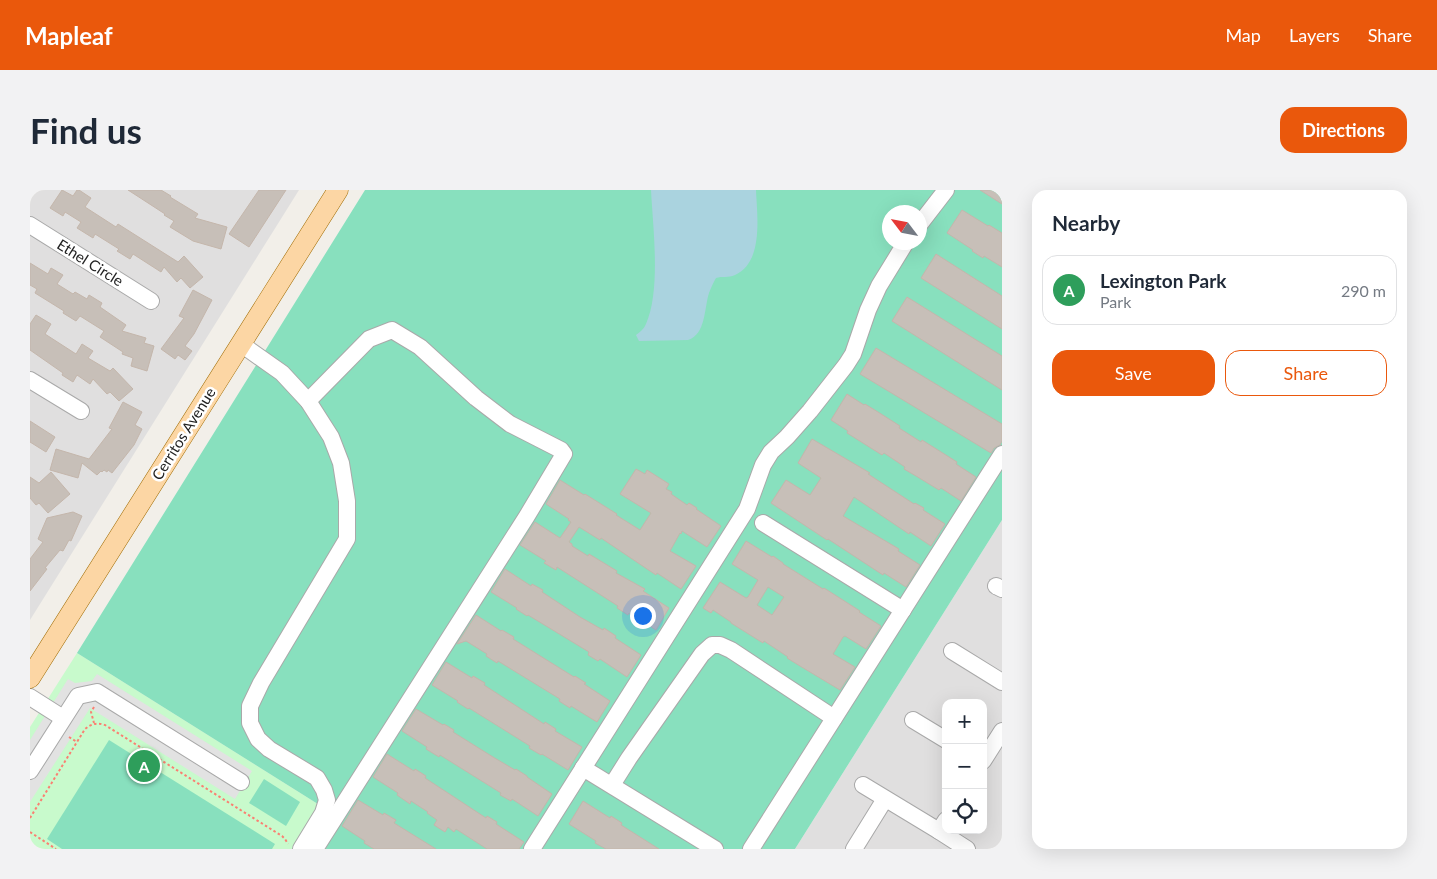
<!DOCTYPE html>
<html lang="en">
<head>
<meta charset="utf-8">
<style>
	body { margin:0; font-family:Lato,sans-serif; background:#f2f2f3; color:#1f2937 }
	.controls { position:absolute; right:15px; bottom:15px; display:grid; overflow:hidden; border-radius:10px; box-shadow:0 5px 20px #0002 }
	.controls button { width:45px; height:45px; display:grid; place-items:center; padding:0; border:0; border-bottom:1px solid #e0e1e3; background:#fff; color:#1f2937; font:25px sans-serif }
	.compass { position:absolute; left:852px; top:15px; width:45px; height:45px; border-radius:50%; background:#fff; box-shadow:0 5px 20px #0002; rotate:302deg }
	.you { position:absolute; left:612px; top:425px; width:18px; height:18px; margin:-12px; border:4px solid #fff; border-radius:50%; background:#1a73e8; box-shadow:0 0 0 8px #1a73e833 }
	.badge { display:grid; place-items:center; width:32px; height:32px; border-radius:50%; background:#ea580c; color:#fff; font-size:16px; font-weight:700 }
	.pin { position:absolute; translate:-50% -50%; border:2px solid #fff; box-shadow:0 1px 5px #0006 }
	.list { margin:0; padding:0; list-style:none }
	h2 { display:flex; justify-content:space-between; align-items:center; height:65px; margin:0; padding:0 20px; font-size:21px }
	h2 small { font-size:16px; font-weight:400; color:#747a83 }
	.list li { display:grid; grid-template-columns:32px 1fr auto; gap:15px; align-items:center; box-sizing:border-box; height:70px; margin:0 10px 10px; padding:0 10px; border:1px solid #e0e1e3; border-radius:15px }
	.list b { display:block; font-size:19px; white-space:nowrap }
	.list p { margin:0; font-size:16px; white-space:nowrap; color:#747a83 }
	.list em { font-size:16px; font-style:normal; color:#747a83 }
	.actions { display:flex; gap:10px; padding:15px 20px }
	.actions a { flex:1; padding:11px 0; border:1px solid #ea580c; border-radius:15px; text-align:center; font-size:18px; color:#ea580c }
	.actions .main { background:#ea580c; color:#fff }
	.icon { flex:none; width:28px; height:28px; fill:none; stroke:currentColor; stroke-width:2; stroke-linecap:round; stroke-linejoin:round }
	.map { position:relative; flex:none; width:972px; height:659px; overflow:hidden; border-radius:15px }
	header { display:flex; align-items:center; gap:30px; box-sizing:border-box; height:70px; padding:0 25px; background:#ea580c; color:#fff }
	header strong { font-size:24px }
	nav { display:flex; gap:28px; margin-inline-start:auto; font-size:18px }
	.intro { display:flex; align-items:center; justify-content:space-between; box-sizing:border-box; height:120px; padding:0 30px }
	h1 { margin:0; font-size:35px }
	.button { padding:12px 22px; border-radius:15px; background:#ea580c; color:#fff; font-size:18px; font-weight:700 }
	main { display:flex; gap:30px; padding:0 30px }
	aside { flex:1; background:#fff; border-radius:15px; box-shadow:0 5px 20px #0002 }
	.map>svg:first-child { display:block }
</style>
</head>
<body>
<header>
<strong>Mapleaf</strong>
<nav><a>Map</a><a>Layers</a><a>Share</a></nav>
</header>
<div class="intro"><h1>Find us</h1><a class="button">Directions</a></div>
<main>
<div class="map">
<svg width="972" height="659" viewBox="0 0 972 659">
	<rect width="100%" height="100%" fill="#f2efe9"/>
	<g fill="#e0dfdf" fill-rule="evenodd">
		<polygon points="0,0 269,0 0,430"/>
		<path d="M972,330V659H765ZM916,513H953V640H916Z"/>
	</g>
	<polygon fill="#c8facc" points="47,463 291,616 264,659 0,659 0,537"/>
	<g fill="#88e0be" fill-rule="evenodd">
		<path d="M335,0H972V330L765,659H264L291,616L47,463ZM859,22H889V52H859Z"/>
		<polygon points="79,550 245,654 242,659 32,659 17,649"/>
		<polygon points="234,589 270,612 256,636 219,613"/>
	</g>
	<polygon fill="#e2e2e2" points="67,484 222,581 205,609 60,518 0,612 0,550 38,489 45,493 62,491"/>
	<path fill="#aad3df" d="M621,0H726C727,25 734,72 705,85C698,88 692,86 686,88C683,93 681,98 679,103C674,119 676,144 658,150L609,151L606,145C610,142 614,139 616,134C631,100 623,38 621,0Z"/>
	<g fill="#c7bfb8" stroke="#c4b6ab" fill-rule="evenodd">
		<polygon points="32,0 43,6 47,0 49,0 61,8 55,17 86,37 88,34 148,72 154,66 173,87 160,98 151,88 147,92 134,77 131,82 103,64 100,69 87,61 89,59 65,44 63,48 47,38 51,32 35,22 33,26 20,18"/>
		<polygon points="98,0 131,0 141,6 140,7 168,24 165,28 197,37 191,59 163,51 140,37 144,31 134,25 135,24"/>
		<polygon points="229,0 256,0 219,57 199,44"/>
		<polygon points="950,0 972,0 972,14"/>
		<polygon points="932,20 958,36 959,35 972,43 972,77 954,66 953,68 942,61 943,60 917,43"/>
		<polygon points="906,64 972,106 972,139 891,88"/>
		<polygon points="0,73 18,84 21,78 33,85 27,94 43,104 45,102 57,109 59,105 72,113 70,117 96,135 92,141 116,148 114,153 124,156 117,181 101,176 103,168 92,164 93,162 70,147 74,141 50,126 46,131 33,123 34,121 5,103 7,99 0,95"/>
		<polygon points="163,100 182,110 164,144 155,156 162,161 155,170 148,165 145,169 131,159 154,128 149,126"/>
		<polygon points="877,107 972,166 972,200 862,131"/>
		<polygon points="6,125 21,134 15,144 46,164 52,154 63,161 58,168 80,181 83,178 103,199 89,211 80,202 77,204 63,189 60,194 47,185 43,192 32,185 33,183 0,160 0,134"/>
		<polygon points="846,158 972,234 972,251 970,255 964,258 961,263 830,184"/>
		<polygon points="817,204 834,215 835,214 848,222 870,236 869,238 891,252 892,250 927,272 926,274 946,287 931,311 911,298 909,300 886,286 874,279 875,277 854,263 852,265 817,243 818,241 801,230"/>
		<polygon points="93,212 112,222 105,235 112,239 104,255 82,283 78,280 77,282 74,280 72,282 71,281 67,285 52,273 48,288 20,280 26,259 59,269 82,239 79,238"/>
		<polygon points="0,231 25,247 16,262 0,252"/>
		<polygon points="782,249 840,283 838,284 884,314 885,313 894,318 893,320 915,334 901,356 880,342 879,344 824,307 813,326 869,359 868,361 890,375 876,397 854,383 853,385 798,349 797,350 741,313 756,290 780,305 791,288 768,273"/>
		<polygon points="606,279 615,284 617,280 639,294 636,299 642,302 641,304 657,315 659,313 667,318 666,319 691,336 677,357 652,341 651,344 650,343 640,361 666,376 651,399 627,383 626,385 571,348 570,350 549,337 539,352 542,354 542,356 558,366 559,364 587,381 586,383 615,399 613,401 639,418 626,440 599,423 598,425 587,418 588,416 527,377 526,380 514,373 516,371 490,355 505,332 530,348 541,332 538,330 539,329 516,314 530,290 554,305 555,304 587,324 586,325 610,340 621,323 590,304"/>
		<polygon points="21,282 40,304 18,323 9,313 6,315 0,308 0,287 9,293"/>
		<polygon points="43,322 52,326 41,351 39,350 33,361 30,360 15,378 17,379 0,401 0,369 13,352 8,349 17,328"/>
		<path d="M716,351L742,367L743,366L753,373V374L793,399L794,398L805,405L830,421L829,422L851,436L836,459L815,446L813,447L803,464L825,477L810,500L770,476L757,468L758,467L734,451L733,453L701,433V432L683,420L681,423L673,418L690,392L716,408L718,407L728,390L702,374ZM738,397L754,407L742,425L727,415Z"/>
		<polygon points="475,379 501,396 502,394 513,400 512,402 550,427 573,440 574,438 586,446 585,448 611,465 597,487 570,469 568,471 558,465 559,462 498,425 497,426 486,419 487,418 461,402"/>
		<polygon points="446,425 471,441 472,440 484,447 483,449 544,487 545,486 556,493 554,494 580,511 567,532 541,516 540,518 529,511 530,509 468,471 467,473 456,466 457,464 436,451 427,454"/>
		<polygon points="416,472 442,488 443,486 455,493 454,495 514,534 515,532 526,539 525,541 552,557 538,580 512,564 511,565 499,558 500,556 439,518 438,519 427,512 428,511 402,495"/>
		<polygon points="386,519 413,535 414,534 424,540 423,542 463,567 485,580 486,579 497,586 497,587 522,604 508,626 482,609 481,611 470,605 471,603 410,565 409,567 396,559 397,557 372,541"/>
		<polygon points="357,564 384,581 385,579 396,586 395,588 456,628 457,626 467,632 466,634 494,652 489,659 457,659 426,639 424,642 418,637 415,642 404,635 407,630 397,623 398,622 381,611 380,614 367,605 368,603 343,587"/>
		<polygon points="328,610 353,625 354,623 366,630 364,633 406,659 344,659 334,653 335,651 312,636"/>
		<polygon points="553,611 580,628 581,626 592,633 591,635 629,659 576,659 565,653 566,651 539,634"/>
	</g>
	<g fill="none" stroke-linecap="round" stroke-linejoin="round">
		<defs>
			<g id="minor">
				<polyline points="0,35 121,111"/>
				<polyline points="889,35 916,0"/>
				<polyline points="211,154 252,183 278,211 301,247 311,273 317,311 317,349 231,493 220,516 220,533 228,549 239,559 287,588 294,600 297,610 293,623 271,659"/>
				<polyline points="0,190 51,221"/>
				<polyline points="278,211 339,149 362,140 390,157 446,208 480,234 531,260 534,264 497,326 285,659"/>
				<polyline points="733,333 873,420"/>
				<polyline points="966,396 972,399"/>
				<polyline points="922,461 972,492"/>
				<polyline points="0,507 33,528"/>
				<polyline points="883,530 916,550"/>
				<polyline points="953,571 972,541"/>
				<polyline points="553,578 685,659"/>
				<polyline points="0,581 48,506 67,502 211,592"/>
				<polyline points="582,595 599,568 672,464 682,455 690,455 701,460 804,528"/>
				<polyline points="833,595 909,641"/>
				<polyline points="916,630 909,641 937,659"/>
				<polyline points="502,659 717,319 733,275 741,262 757,247 780,221 816,175 823,164 838,120 849,96 876,52"/>
				<polyline points="721,659 972,264"/>
				<polyline points="824,659 855,609"/>
			</g>
			<polyline id="major" points="0,488 308,0"/>
		</defs>
		<use href="#minor" stroke="#a9a9a9" stroke-width="18"/>
		<use href="#major" stroke="#a06b00" stroke-width="21"/>
		<g stroke="#fa8072" stroke-width="2" stroke-dasharray="2.5 2.5" stroke-linecap="butt">
			<polyline points="64,517 61,522 64,533"/>
			<polyline points="39,547 47,552"/>
			<path d="M0,628L55,539C61,534 67,532 75,535L252,646L255,649L258,654"/>
			<polyline points="0,642 26,659"/>
		</g>
		<use href="#minor" stroke="#fff" stroke-width="16"/>
		<use href="#major" stroke="#fcd6a4" stroke-width="20"/>
	</g>
	<g text-anchor="middle" stroke-width="5" stroke-linejoin="round" paint-order="stroke">
		<g font-size="15" fill="#222" stroke="#fff">
			<text transform="translate(60 73) rotate(32)" y="5">Ethel Circle</text>
			<text transform="translate(154 244) rotate(-58)" y="5">Cerritos Avenue</text>
		</g>
	</g>
</svg>
<div class="controls">
<button>+</button>
<button>−</button>
<button><svg class="icon" aria-label="locate" viewBox="0 0 24 24"><circle cx="12" cy="12" r="6"/><path d="M12 2v4M12 18v4M2 12h4M18 12h4"/></svg></button>
</div>
<svg class="compass" viewBox="-18 -18 36 36"><path d="M0-13l5 13h-10z" fill="#e53935"/><path d="M0 13l5-13h-10z" fill="#747a83"/></svg>
<div class="you"></div>
<div class="pin badge" style="left:114px;top:576px;background:#2e9e5b">A</div>
</div>
<aside>
<h2>Nearby<small></small></h2>
<ul class="list">
<li><span class="badge" style="background:#2e9e5b">A</span><div><b>Lexington Park</b><p>Park</p></div><em>290 m</em></li>
</ul>
<div class="actions"><a class="main">Save</a><a>Share</a></div>
</aside>
</main>
</body>
</html>
